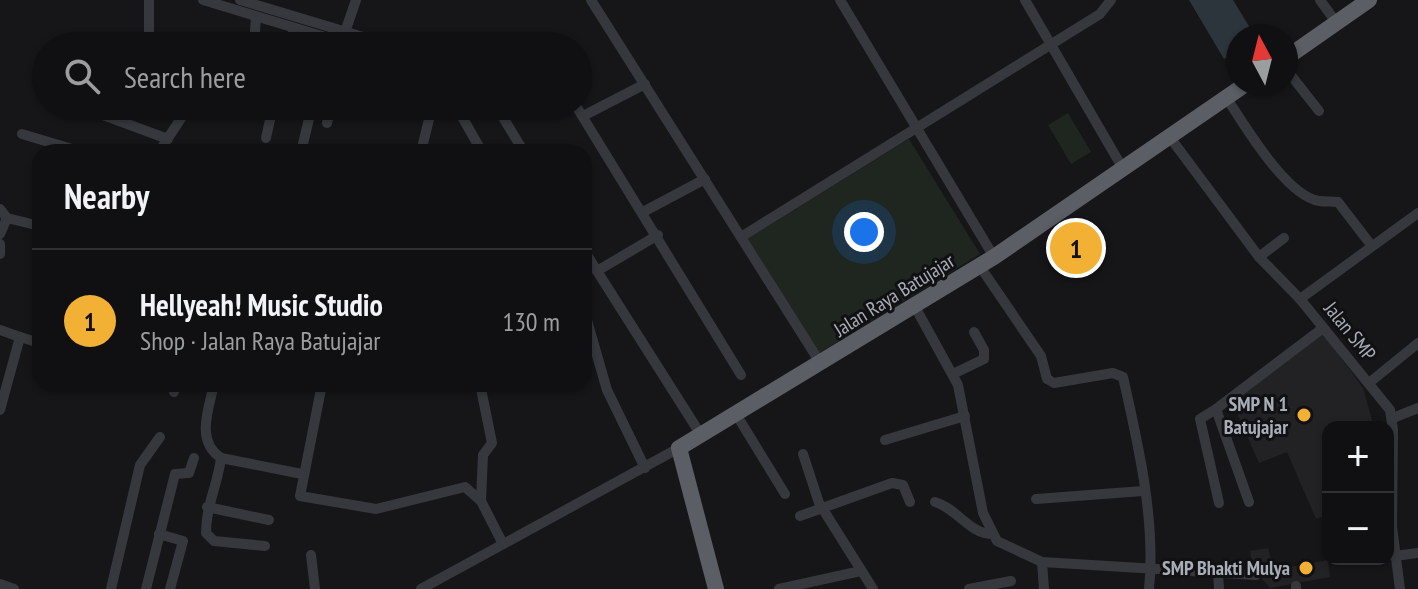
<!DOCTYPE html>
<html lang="en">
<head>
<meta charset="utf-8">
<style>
	body { margin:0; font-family:"PT Sans Narrow",sans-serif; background:#19191b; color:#f1f3f6 }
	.controls { position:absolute; right:24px; bottom:24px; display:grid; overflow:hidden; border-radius:16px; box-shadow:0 2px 6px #0004 }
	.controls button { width:72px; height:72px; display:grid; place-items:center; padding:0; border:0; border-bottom:2px solid #303032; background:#101012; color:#f1f3f6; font:40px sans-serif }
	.compass { position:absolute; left:1226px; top:24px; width:72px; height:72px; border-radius:50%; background:#101012; box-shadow:0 2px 6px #0004; rotate:353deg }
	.you { position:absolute; left:864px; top:232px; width:28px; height:28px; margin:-20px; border:6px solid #fff; border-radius:50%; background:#1a73e8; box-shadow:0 0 0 12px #1a73e833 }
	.badge { display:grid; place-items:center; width:52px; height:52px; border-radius:50%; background:#f2b134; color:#111; font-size:26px; font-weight:700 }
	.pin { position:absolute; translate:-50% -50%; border:4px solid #fff; box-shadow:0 2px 8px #0006 }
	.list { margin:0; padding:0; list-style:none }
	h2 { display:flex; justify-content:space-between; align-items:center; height:104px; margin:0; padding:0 32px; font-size:34px }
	h2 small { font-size:26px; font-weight:400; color:#9c9d9f }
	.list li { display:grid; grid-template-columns:52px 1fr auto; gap:24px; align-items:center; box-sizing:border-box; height:144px; padding:0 32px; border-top:2px solid #303032 }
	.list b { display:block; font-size:30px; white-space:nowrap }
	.list p { margin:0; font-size:26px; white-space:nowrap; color:#9c9d9f }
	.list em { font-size:26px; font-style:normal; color:#9c9d9f }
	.icon { flex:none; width:44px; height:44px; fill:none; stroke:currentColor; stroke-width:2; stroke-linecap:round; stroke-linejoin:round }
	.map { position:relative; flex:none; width:1418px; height:589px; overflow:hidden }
	.search { position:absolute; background:#101012; box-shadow:0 2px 6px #0004; left:32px; top:32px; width:560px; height:88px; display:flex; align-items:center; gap:20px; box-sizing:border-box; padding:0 28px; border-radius:44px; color:#9c9d9f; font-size:30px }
	.panel { position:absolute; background:#101012; box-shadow:0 2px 6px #0004; left:32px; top:144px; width:560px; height:248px; border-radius:24px }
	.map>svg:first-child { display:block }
</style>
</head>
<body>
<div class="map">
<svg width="1418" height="589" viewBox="0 0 1418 589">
	<rect width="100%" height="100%" fill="#161618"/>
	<g fill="#222225">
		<polygon points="1323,333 1363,388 1374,427 1328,427 1328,515 1316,519 1287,452 1259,463 1232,402"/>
		<polygon points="1268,548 1274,570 1328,560 1330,577 1270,588 1252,567 1250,551"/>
	</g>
	<g fill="#1e261f">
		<polygon points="1068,113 1091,152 1071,164 1048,125"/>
		<polygon points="909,139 980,254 818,354 747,239"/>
	</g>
	<polygon fill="#2c353c" points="1189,0 1233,0 1255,36 1238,36 1238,50 1224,59"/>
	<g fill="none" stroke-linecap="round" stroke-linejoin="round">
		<g stroke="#37383d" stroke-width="10">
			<polyline points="203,0 355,46"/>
			<polyline points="240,0 393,46"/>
			<polyline points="591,0 821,364"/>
			<polyline points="840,0 994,257"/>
			<polyline points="1025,0 1122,167"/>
			<polyline points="1320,0 1336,22"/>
			<polyline points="345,32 356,0"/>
			<polyline points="149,46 149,0"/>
			<polyline points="254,46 256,17"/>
			<polyline points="292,46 293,29"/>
			<polyline points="1286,69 1319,111"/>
			<path d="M1226,97C1243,123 1286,196 1319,201C1325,202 1331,201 1338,202L1371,245"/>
			<polyline points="428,106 457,109"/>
			<polyline points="456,106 482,152"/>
			<polyline points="496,106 524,152"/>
			<polyline points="576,106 741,375"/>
			<polyline points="103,115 168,139"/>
			<polyline points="583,116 645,84"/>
			<polyline points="327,123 331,106"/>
			<polyline points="22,134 82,152"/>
			<polyline points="1169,136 1259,257 1300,299 1390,410 1393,430 1392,527 1400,589"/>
			<polyline points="266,138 273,106"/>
			<polyline points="302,148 312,106"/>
			<polyline points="159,152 189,106"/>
			<polyline points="421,152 432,107"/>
			<polyline points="0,209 7,218"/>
			<polyline points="643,212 705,179"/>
			<polyline points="0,234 7,218 40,226"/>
			<polyline points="741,237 1100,14 1111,0"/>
			<polyline points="0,244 0,254"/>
			<polyline points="584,250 597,271 658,235"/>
			<polyline points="1259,257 1284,238"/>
			<path d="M979,265L1041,356L1047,379L1054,383L1113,373L1123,377C1138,443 1156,521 1149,589"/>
			<polyline points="597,271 701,435"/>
			<polyline points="1300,299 1418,213"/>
			<polyline points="914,305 958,385 983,513 997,541 1042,562 1256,575"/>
			<polyline points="584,310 607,390 645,468"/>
			<polyline points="0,330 20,337 0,410"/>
			<polyline points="20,337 40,343"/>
			<polyline points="953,374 984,359 984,350 974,332"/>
			<polyline points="1369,383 1418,343"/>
			<path d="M214,384C209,408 195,441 221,458C218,484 206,505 206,533L214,541L265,546"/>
			<polyline points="322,384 300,496 376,509 465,487 481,501 503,544"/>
			<polyline points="480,384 492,443 483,455 481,501"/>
			<polyline points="174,392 175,384"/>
			<polyline points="1216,409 1200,419 1219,503"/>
			<polyline points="736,414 785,494"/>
			<polyline points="1393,418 1418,408"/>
			<polyline points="885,440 965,416"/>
			<polyline points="803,454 819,503 873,589"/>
			<polyline points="221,458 302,474"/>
			<polyline points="1036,499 1143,491"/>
			<path d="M935,502C958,509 969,534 993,534"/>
			<polyline points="1249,502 1216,409 1323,328"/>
			<polyline points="207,507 269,520"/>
			<polyline points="800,516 892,483 903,485 910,502"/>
			<polyline points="159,534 183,541 170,589"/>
			<polyline points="311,555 315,589"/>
			<polyline points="1394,556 1418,553"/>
			<polyline points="1042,562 1044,589"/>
			<polyline points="1218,573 1219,589"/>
			<polyline points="0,584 14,589"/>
			<polyline points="111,589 140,465 160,437"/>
			<polyline points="146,589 175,474 189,473 194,458"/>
			<polyline points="421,589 679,448"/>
			<polyline points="779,589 861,571"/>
			<polyline points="969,589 1011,581"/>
			<polyline points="1296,589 1296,586"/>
		</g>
		<g stroke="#5b5e65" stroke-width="16">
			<polyline points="1286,58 1369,0"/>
			<polyline points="716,589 679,448 994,257 1246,84"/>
		</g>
	</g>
	<g fill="#f2b134" stroke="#111113" stroke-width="3">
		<circle cx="1304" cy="415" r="8"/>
		<circle cx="1306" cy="568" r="8"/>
	</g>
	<g text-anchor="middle" stroke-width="6" stroke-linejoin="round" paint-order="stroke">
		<g font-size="20" fill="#a8adb8" stroke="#111113">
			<text transform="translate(894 295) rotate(-32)" y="7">Jalan Raya Batujajar</text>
			<text transform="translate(1350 331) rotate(51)" y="7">Jalan SMP</text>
		</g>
		<g font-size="20" font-weight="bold" fill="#a8adb8" stroke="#111113" text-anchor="end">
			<text x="1288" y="411">SMP N 1<tspan x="1288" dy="23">Batujajar</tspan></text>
			<text x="1290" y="575">SMP Bhakti Mulya</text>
		</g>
	</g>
</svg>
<div class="controls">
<button>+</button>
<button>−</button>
</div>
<svg class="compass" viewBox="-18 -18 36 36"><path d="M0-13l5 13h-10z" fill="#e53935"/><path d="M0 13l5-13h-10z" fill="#9c9d9f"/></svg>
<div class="you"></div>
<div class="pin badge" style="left:1076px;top:248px">1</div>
<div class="search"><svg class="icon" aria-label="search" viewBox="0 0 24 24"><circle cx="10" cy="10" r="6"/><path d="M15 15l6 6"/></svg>Search here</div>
<section class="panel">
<h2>Nearby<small></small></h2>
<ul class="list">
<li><span class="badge">1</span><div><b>Hellyeah! Music Studio</b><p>Shop · Jalan Raya Batujajar</p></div><em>130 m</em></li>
</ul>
</section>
</div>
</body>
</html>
